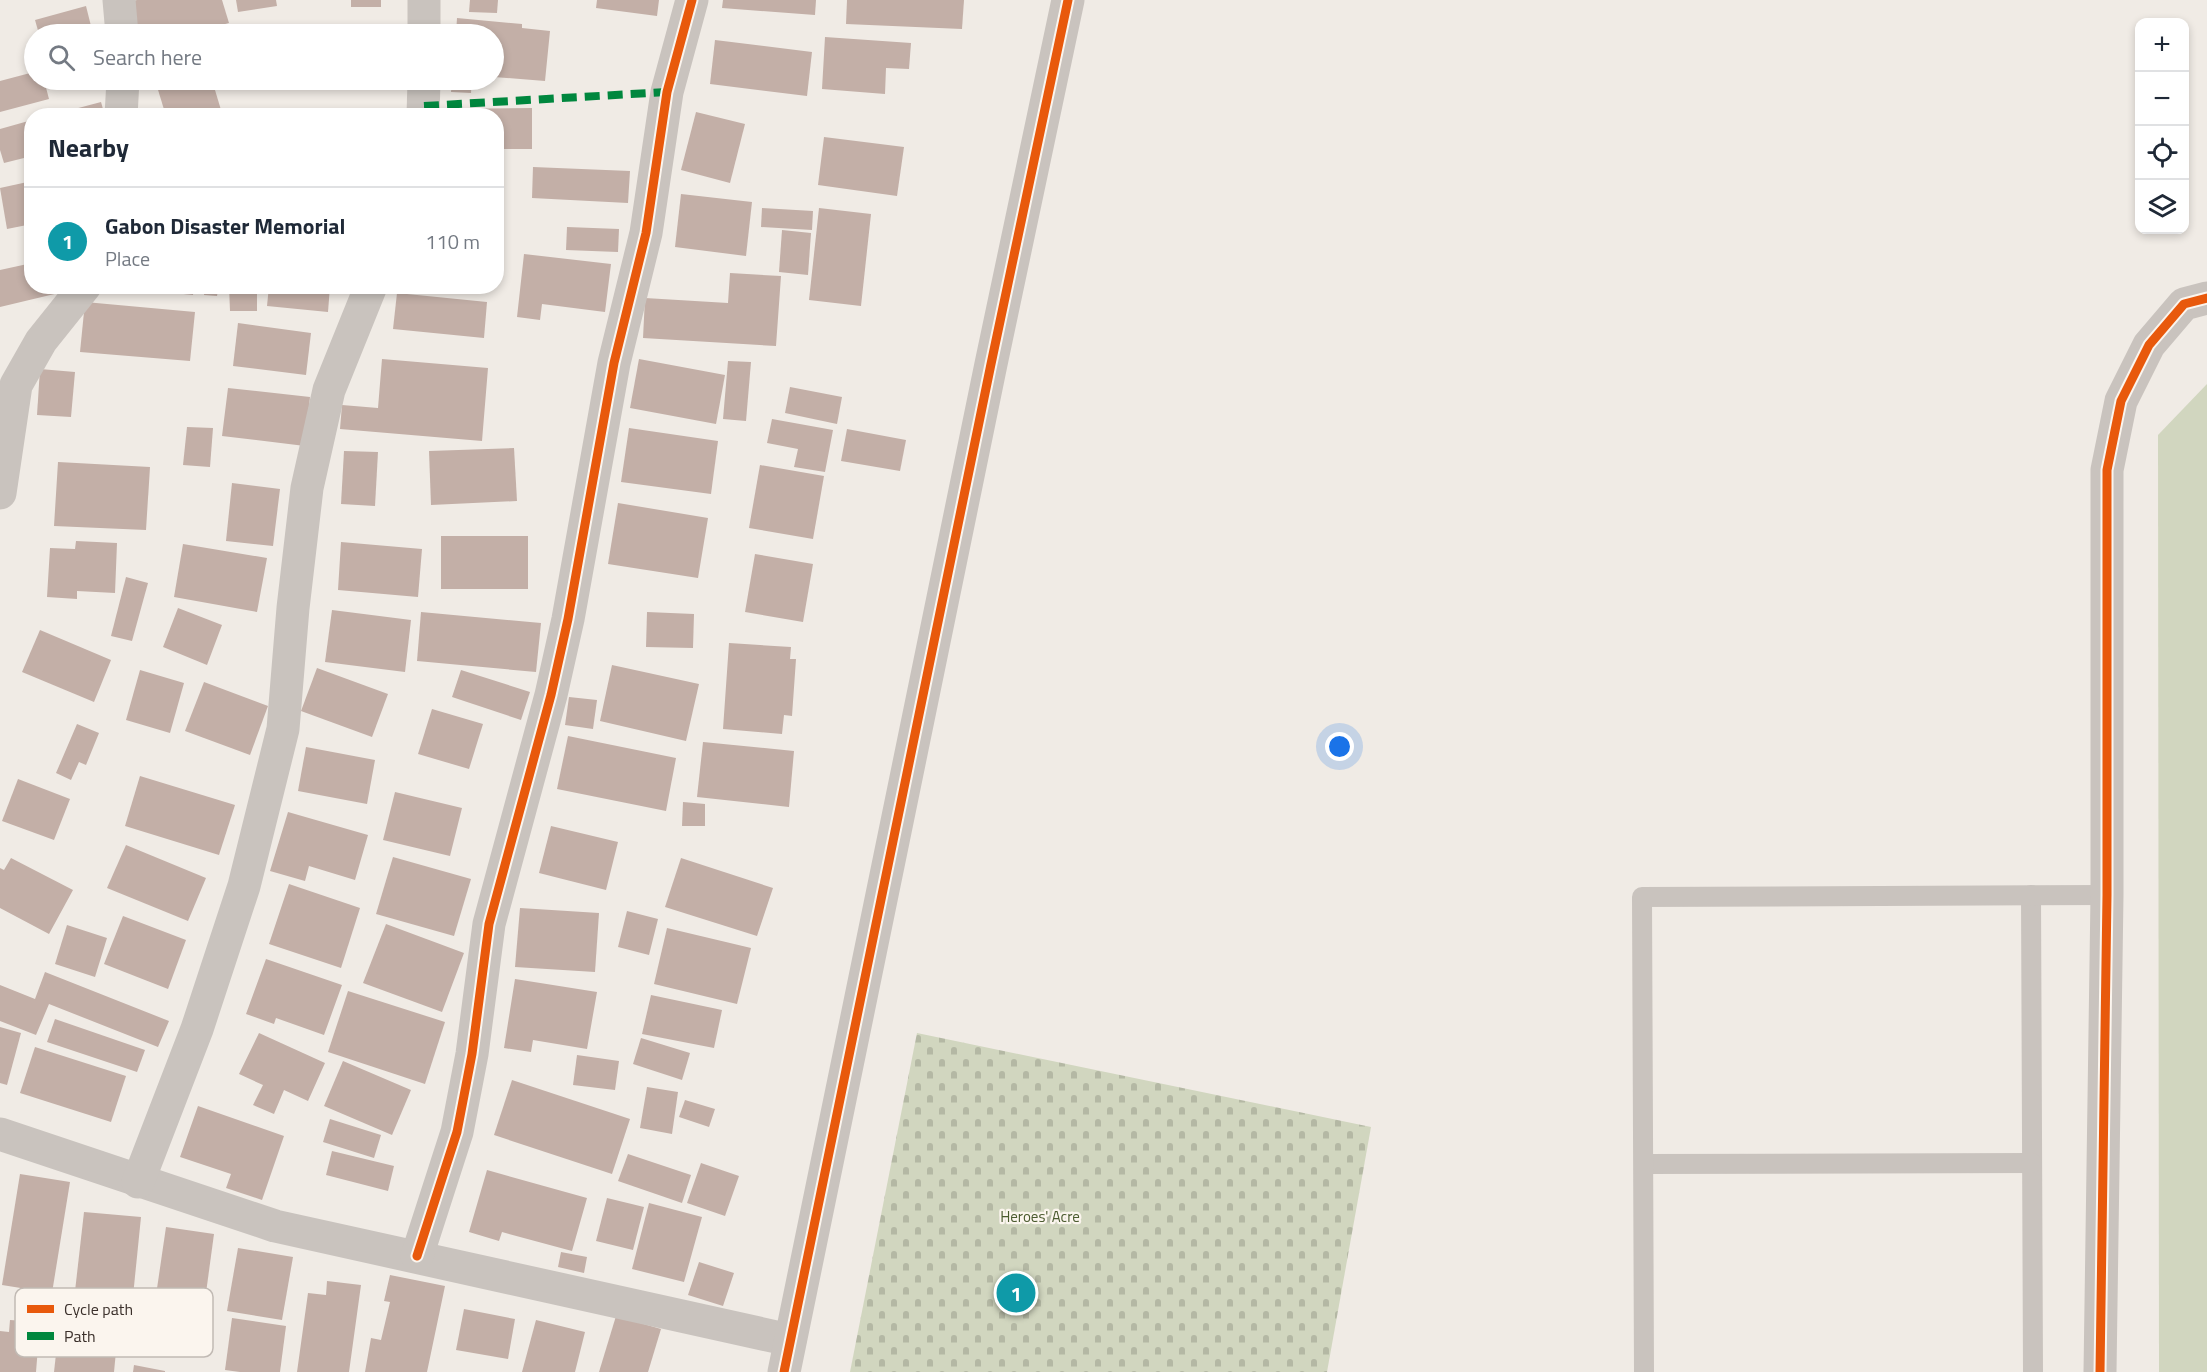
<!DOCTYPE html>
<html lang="en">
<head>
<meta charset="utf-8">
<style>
	body { margin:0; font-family:"Titillium Web",sans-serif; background:#f2f2f3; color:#1f2937 }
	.controls { position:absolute; right:18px; top:18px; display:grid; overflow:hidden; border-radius:12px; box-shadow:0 3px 9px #0003 }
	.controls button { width:54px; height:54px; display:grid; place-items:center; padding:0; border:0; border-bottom:2px solid #e0e1e3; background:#fff; color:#1f2937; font:30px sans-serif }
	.you { position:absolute; left:1340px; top:747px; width:21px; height:21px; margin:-15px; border:4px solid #fff; border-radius:50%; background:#1a73e8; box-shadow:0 0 0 9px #1a73e833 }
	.badge { display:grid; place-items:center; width:39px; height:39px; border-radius:50%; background:#7a716c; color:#fff; font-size:20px; font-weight:700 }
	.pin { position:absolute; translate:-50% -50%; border:3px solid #fff; box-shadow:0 2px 6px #0006 }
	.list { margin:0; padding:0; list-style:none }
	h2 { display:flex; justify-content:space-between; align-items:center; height:78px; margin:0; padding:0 24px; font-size:26px }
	h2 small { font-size:20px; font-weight:400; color:#747a83 }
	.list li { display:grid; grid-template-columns:39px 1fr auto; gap:18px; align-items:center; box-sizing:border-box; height:108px; padding:0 24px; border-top:2px solid #e0e1e3 }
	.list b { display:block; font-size:22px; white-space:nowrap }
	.list p { margin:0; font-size:20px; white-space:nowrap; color:#747a83 }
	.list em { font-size:20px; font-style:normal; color:#747a83 }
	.icon { flex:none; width:33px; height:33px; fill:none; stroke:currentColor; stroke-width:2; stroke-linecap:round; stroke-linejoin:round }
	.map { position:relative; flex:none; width:2207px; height:1372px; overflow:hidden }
	.search { position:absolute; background:#fff; box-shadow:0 3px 9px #0003; left:24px; top:24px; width:480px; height:66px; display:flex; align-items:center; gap:15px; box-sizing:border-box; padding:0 21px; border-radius:33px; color:#747a83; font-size:22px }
	.panel { position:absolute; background:#fff; box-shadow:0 3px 9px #0003; left:24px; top:108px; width:480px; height:186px; border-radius:24px }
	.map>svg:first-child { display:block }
</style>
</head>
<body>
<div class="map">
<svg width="2207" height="1372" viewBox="0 0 2207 1372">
	<defs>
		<pattern id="cemetery-stones" width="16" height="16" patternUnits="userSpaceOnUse" patternTransform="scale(1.5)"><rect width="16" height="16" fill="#d1d6bf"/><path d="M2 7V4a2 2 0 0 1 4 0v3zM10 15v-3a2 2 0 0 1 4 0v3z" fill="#b4b8a4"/></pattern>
	</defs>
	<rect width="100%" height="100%" fill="#f0ebe5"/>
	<polygon fill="url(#cemetery-stones)" points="917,1033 1371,1127 1327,1372 850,1372"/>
	<polygon fill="#d1d6bf" points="2207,384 2207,1372 2159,1372 2158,435"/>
	<g fill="#c3afa7">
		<polygon points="137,0 222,0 229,23 187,34 138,34 129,2"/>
		<polygon points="236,0 276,0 277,6 238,12"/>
		<rect x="351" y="0" width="30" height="7"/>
		<polygon points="470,0 498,0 497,13 469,12"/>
		<polygon points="597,0 659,0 657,16 596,8"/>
		<polygon points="723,0 816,0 815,15 722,8"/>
		<polygon points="847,0 964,0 962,29 846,24"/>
		<polygon points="86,6 93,34 39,34 35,20"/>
		<polygon points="457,18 522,24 522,28 550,31 545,81 494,77 494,34 456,34"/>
		<polygon points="390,25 391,34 314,34 314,33"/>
		<polygon points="825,37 911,43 909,69 886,68 885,94 822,89"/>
		<polygon points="715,40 812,52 807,96 710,84"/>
		<polygon points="34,72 34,80 44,80 49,99 0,112 0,81"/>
		<polygon points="155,80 212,80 221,110 203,116 166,116"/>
		<polygon points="350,80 396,80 396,84 351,89"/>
		<polygon points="452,80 472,80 471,93 451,92"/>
		<polygon points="101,102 105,116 52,116 52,115"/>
		<polygon points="532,108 532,149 496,149 496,116 445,116 445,109"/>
		<polygon points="696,112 745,124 730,183 681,170"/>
		<polygon points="32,120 32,156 4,163 0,150 0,129"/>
		<polygon points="824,137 904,147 897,196 818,185"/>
		<polygon points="533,167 630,171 628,203 532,198"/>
		<polygon points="32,181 32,224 7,229 0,188"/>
		<polygon points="681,194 752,202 746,256 675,247"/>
		<polygon points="762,208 813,211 812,230 761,227"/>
		<polygon points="819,208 871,214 861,306 809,300"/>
		<polygon points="567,227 619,229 618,252 566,250"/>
		<polygon points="782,230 811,233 808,275 779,272"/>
		<polygon points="524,254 611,264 605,312 542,304 540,320 517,317"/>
		<polygon points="32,263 32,286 66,286 67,291 0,307 0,270"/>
		<polygon points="730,273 781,276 776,346 643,338 645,298 728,303"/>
		<polygon points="155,286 194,286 193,295 154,291"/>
		<polygon points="205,286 219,286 217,296 204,295"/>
		<polygon points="229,286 257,286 257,311 230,311"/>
		<polygon points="269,286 330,286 328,312 267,306"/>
		<polygon points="397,293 487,302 484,338 393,329"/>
		<polygon points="85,302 195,312 190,361 80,352"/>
		<polygon points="238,323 311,333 306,375 233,366"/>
		<polygon points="382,359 488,368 482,441 340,429 342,405 378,408"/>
		<polygon points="639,359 725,375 716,424 630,408"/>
		<polygon points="728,361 751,362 746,421 723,419"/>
		<polygon points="40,369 75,372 71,417 37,415"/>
		<polygon points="790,387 842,397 837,424 785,413"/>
		<polygon points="228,388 310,397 305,446 222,436"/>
		<polygon points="772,419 833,430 825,472 794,467 798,449 767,443"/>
		<polygon points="187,427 213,428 210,467 183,465"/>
		<polygon points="629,428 718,441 711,494 621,482"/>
		<polygon points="847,429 906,440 900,471 841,461"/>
		<polygon points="514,448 517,501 431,505 429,451"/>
		<polygon points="344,451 378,452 375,506 341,504"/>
		<polygon points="58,462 150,467 146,530 54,526"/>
		<polygon points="760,465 824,476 813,539 749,528"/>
		<polygon points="232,483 280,489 273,546 226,541"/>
		<polygon points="618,503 708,518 698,578 608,564"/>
		<rect x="441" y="536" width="87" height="53"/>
		<polygon points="76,541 117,543 115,593 77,591 77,599 47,597 50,548 75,549"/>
		<polygon points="341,542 422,549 418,597 338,590"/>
		<polygon points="183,544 267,558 257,612 174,597"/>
		<polygon points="755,554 813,564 803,622 745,612"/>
		<polygon points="126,577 148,583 132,641 111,636"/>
		<polygon points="178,608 222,625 207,665 163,647"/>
		<polygon points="332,610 411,620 405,672 325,662"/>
		<polygon points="421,612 541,623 536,672 417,661"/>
		<polygon points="647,612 694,614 693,648 646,647"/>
		<polygon points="40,630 111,660 94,702 22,672"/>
		<polygon points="729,643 791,647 790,659 796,659 792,716 784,715 782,734 723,729"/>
		<polygon points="612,665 699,684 686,741 600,721"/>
		<polygon points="317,668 388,694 372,737 301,711"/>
		<polygon points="140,670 184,683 170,733 126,720"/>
		<polygon points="461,670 530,692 521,720 452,697"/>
		<polygon points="204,682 268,706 250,755 185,731"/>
		<polygon points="569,697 597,700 593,729 565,725"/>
		<polygon points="432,709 483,724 469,769 418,754"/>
		<polygon points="77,724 99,733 86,765 79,762 71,780 56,773"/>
		<polygon points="568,736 676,758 666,811 557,789"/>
		<polygon points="703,742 794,751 789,807 697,797"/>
		<polygon points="306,747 375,760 367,804 298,791"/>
		<polygon points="140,776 235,805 219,855 125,826"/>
		<polygon points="18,779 70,799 54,840 2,821"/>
		<polygon points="395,792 462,808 450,856 383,840"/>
		<polygon points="683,802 705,804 705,826 682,826"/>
		<polygon points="288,812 368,835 355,880 309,866 305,881 270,871"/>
		<polygon points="551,826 618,842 606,890 539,873"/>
		<polygon points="126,845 206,878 188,921 107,888"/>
		<polygon points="393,857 471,879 454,936 376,914"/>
		<polygon points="11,858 73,890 49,934 0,908 0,868 4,870"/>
		<polygon points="681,858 773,888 757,936 665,907"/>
		<polygon points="289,884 360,908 341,968 269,944"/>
		<polygon points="520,908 599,913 595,972 515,967"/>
		<polygon points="627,911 658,919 649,955 618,947"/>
		<polygon points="123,916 186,940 168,989 104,964"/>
		<polygon points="386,924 464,953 442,1012 363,983"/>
		<polygon points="67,925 107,938 95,977 55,964"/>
		<polygon points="667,928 751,948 737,1004 654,984"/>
		<polygon points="266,959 342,985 324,1035 276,1018 274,1024 246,1014"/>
		<polygon points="45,972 169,1021 158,1047 49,1004 36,1035 0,1021 0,985 35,999"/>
		<polygon points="515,979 597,992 587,1049 533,1040 531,1052 504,1048"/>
		<polygon points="348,991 445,1022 425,1084 328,1052"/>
		<polygon points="651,995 722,1010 714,1048 642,1034"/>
		<polygon points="55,1019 145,1050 137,1072 47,1042"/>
		<polygon points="0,1027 21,1033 7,1085 0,1083"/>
		<polygon points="259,1033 325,1063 308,1101 284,1090 274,1114 253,1105 263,1085 239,1074"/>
		<polygon points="641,1038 690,1053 682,1080 633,1064"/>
		<polygon points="35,1047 126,1076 111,1122 20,1093"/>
		<polygon points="577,1055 619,1061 615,1090 573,1085"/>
		<polygon points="343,1061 411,1090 392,1135 324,1106"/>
		<polygon points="512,1080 630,1119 612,1174 494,1135"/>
		<polygon points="647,1087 678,1092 672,1134 640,1128"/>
		<polygon points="685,1100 715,1109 709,1127 679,1117"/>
		<polygon points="198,1106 284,1136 262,1200 226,1188 231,1174 180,1157"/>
		<polygon points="330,1119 381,1135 374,1158 323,1142"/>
		<polygon points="332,1151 394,1166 388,1191 326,1175"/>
		<polygon points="628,1154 691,1175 682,1203 618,1181"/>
		<polygon points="701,1163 739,1176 725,1216 687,1203"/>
		<polygon points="487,1170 587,1198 572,1251 502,1232 499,1241 469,1232"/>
		<polygon points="20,1174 70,1182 52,1293 2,1285"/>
		<polygon points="607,1198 644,1207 633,1250 596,1241"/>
		<polygon points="649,1203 702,1217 684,1282 632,1269"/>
		<polygon points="84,1212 141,1217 132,1306 74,1300"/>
		<polygon points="166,1227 214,1234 203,1315 154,1309"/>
		<polygon points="238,1248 293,1257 282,1320 227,1311"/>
		<polygon points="561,1252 587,1257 584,1273 558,1267"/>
		<polygon points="699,1262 734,1273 723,1306 688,1295"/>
		<polygon points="390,1275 445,1286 427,1372 365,1372 371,1338 381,1340 390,1302 384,1301"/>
		<polygon points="327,1281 361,1285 349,1372 297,1372 308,1293 326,1295"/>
		<polygon points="464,1309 515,1319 508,1359 456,1350"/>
		<polygon points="616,1316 661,1329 648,1372 599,1372"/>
		<polygon points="232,1318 286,1326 280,1372 240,1372 225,1370"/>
		<polygon points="10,1320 40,1322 36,1372 0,1372 0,1331 9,1332"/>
		<polygon points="536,1320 585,1332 575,1372 522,1372"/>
		<polygon points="58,1336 117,1341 114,1372 54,1372"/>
		<polygon points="134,1365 165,1371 165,1372 133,1372"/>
	</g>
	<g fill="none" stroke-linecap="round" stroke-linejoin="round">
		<g stroke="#c9c3be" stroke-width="20">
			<polyline points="2031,895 2033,1372"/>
			<polyline points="1644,1164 2032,1163"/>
			<polyline points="1644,1372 1642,897 2107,895"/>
		</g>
		<g stroke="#c9c3be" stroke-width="33">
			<polyline points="119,0 122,34"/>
			<polyline points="424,0 424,34"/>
			<polyline points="121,116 123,80"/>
			<polyline points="423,116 424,80"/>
			<polyline points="0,493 16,385 41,341 85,286"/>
			<polyline points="0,1134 275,1226 790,1340"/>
			<polyline points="138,1182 197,1029 244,886 283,729 293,608 307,488 329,390 371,286"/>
			<polyline points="417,1256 457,1132 472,1054 489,924 551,695 568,619 614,363 646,233 667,92 692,0"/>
			<polyline points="784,1372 991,364 1068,0"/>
			<polyline points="2100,1372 2107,895 2107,470 2121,401 2149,345 2184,304 2207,298"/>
		</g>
		<polyline stroke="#00873e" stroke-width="8" stroke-dasharray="15 8" stroke-linecap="butt" points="424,106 667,92"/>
		<defs>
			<g id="cycleway">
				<polyline points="417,1256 457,1132 472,1054 489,924 551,695 568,619 614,363 646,233 667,92 692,0"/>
				<polyline points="784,1372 991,364 1068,0"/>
				<polyline points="2100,1372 2107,895 2107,470 2121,401 2149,345 2184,304 2207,298"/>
			</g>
		</defs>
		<use href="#cycleway" stroke="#fbf5ee" stroke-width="13"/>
		<use href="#cycleway" stroke="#e8590c" stroke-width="9"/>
	</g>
	<g text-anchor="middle" stroke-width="4.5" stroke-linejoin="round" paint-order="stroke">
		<g font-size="15" fill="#4a5a2e" stroke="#fbf5ee">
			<text x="1040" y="1222">Heroes' Acre</text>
		</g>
	</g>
	<rect x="15" y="1288" width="198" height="69" rx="9" fill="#fbf5ee" stroke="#c1bab4" stroke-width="1.5"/>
	<rect x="27" y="1305" width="27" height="8" fill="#e8590c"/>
	<rect x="27" y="1332" width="27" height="8" fill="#00873e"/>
	<g font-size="16" fill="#3b302b">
		<text x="64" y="1315">Cycle path</text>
		<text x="64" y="1342">Path</text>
	</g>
</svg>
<div class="controls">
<button>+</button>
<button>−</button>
<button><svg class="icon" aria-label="locate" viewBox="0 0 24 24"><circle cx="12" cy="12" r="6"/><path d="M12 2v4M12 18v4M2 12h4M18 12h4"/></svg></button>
<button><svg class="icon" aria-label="layers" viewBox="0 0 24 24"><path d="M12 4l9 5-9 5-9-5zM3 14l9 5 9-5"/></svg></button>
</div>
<div class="you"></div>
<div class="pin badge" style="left:1016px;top:1293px;background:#0f9aa8">1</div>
<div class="search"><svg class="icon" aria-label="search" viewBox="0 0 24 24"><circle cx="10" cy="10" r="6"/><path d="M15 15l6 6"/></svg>Search here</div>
<section class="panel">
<h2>Nearby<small></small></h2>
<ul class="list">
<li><span class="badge" style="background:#0f9aa8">1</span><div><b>Gabon Disaster Memorial</b><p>Place</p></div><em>110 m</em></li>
</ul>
</section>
</div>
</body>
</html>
